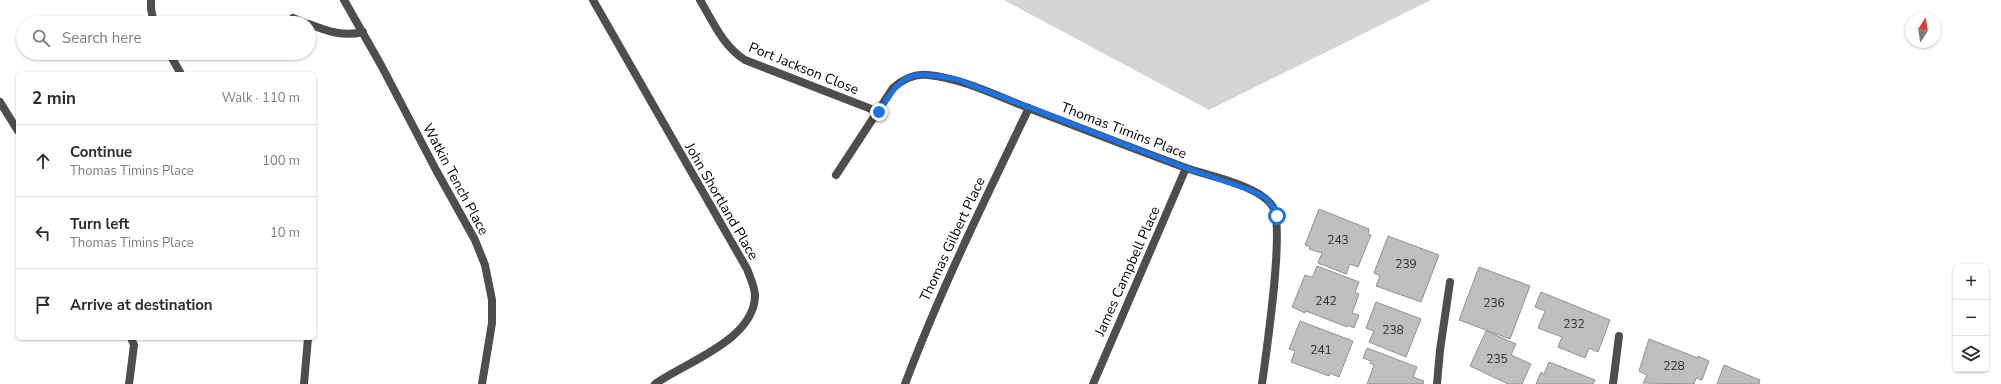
<!DOCTYPE html>
<html lang="en">
<head>
<meta charset="utf-8">
<style>
	body { margin:0; font-family:"Nunito Sans",sans-serif; background:#f2f2f3; color:#2b2b33 }
	.controls { position:absolute; right:12px; bottom:12px; display:grid; overflow:hidden; border-radius:6px; box-shadow:0 1px 3px #0004 }
	.controls button { width:36px; height:36px; display:grid; place-items:center; padding:0; border:0; border-bottom:1px solid #e1e1e2; background:#fff; color:#2b2b33; font:20px sans-serif }
	.compass { position:absolute; left:1905px; top:12px; width:36px; height:36px; border-radius:50%; background:#fff; box-shadow:0 1px 3px #0004; rotate:12deg }
	.stop { position:absolute; width:12px; height:12px; margin:-9px; border:3px solid #1a73e8; border-radius:50%; background:#fff }
	.stop.end { background:#1a73e8; border-color:#fff; box-shadow:0 1px 4px #0008 }
	.list { margin:0; padding:0; list-style:none }
	h2 { display:flex; justify-content:space-between; align-items:center; height:52px; margin:0; padding:0 16px; font-size:17px }
	h2 small { font-size:13px; font-weight:400; color:#7c7c81 }
	.list li { display:grid; grid-template-columns:26px 1fr auto; gap:12px; align-items:center; box-sizing:border-box; height:72px; padding:0 16px; border-top:1px solid #e1e1e2 }
	.list b { display:block; font-size:15px; white-space:nowrap }
	.list p { margin:0; font-size:13px; white-space:nowrap; color:#7c7c81 }
	.list em { font-size:13px; font-style:normal; color:#7c7c81 }
	.icon { flex:none; width:22px; height:22px; fill:none; stroke:currentColor; stroke-width:2; stroke-linecap:round; stroke-linejoin:round }
	.map { position:relative; flex:none; width:2001px; height:384px; overflow:hidden }
	.search { position:absolute; background:#fff; box-shadow:0 1px 3px #0004; left:16px; top:16px; width:300px; height:44px; display:flex; align-items:center; gap:10px; box-sizing:border-box; padding:0 14px; border-radius:22px; color:#7c7c81; font-size:15px }
	.panel { position:absolute; background:#fff; box-shadow:0 1px 3px #0004; left:16px; top:72px; width:300px; height:268px; border-radius:6px }
	.map>svg:first-child { display:block }
</style>
</head>
<body>
<div class="map">
<svg width="2001" height="384" viewBox="0 0 2001 384">
	<rect width="100%" height="100%" fill="#fff"/>
	<polygon fill="#d5d5d5" points="1004,0 1431,0 1209,110"/>
	<g fill="#bebebe" stroke="#929292">
		<polygon points="1319,209 1369,229 1368,234 1371,235 1358,267 1350,264 1346,274 1318,263 1322,253 1309,249 1310,247 1305,245"/>
		<polygon points="1388,236 1439,255 1421,302 1376,286 1380,276 1374,273"/>
		<polygon points="1317,266 1359,282 1355,292 1359,294 1352,313 1359,315 1354,328 1348,325 1347,327 1306,311 1305,313 1292,307 1305,275 1311,277 1313,276"/>
		<polygon points="1479,267 1530,286 1510,339 1459,320"/>
		<polygon points="1541,292 1610,320 1598,352 1589,348 1585,358 1558,347 1562,337 1538,328 1545,311 1535,307"/>
		<polygon points="1376,302 1421,319 1406,357 1369,342 1374,331 1366,328"/>
		<polygon points="1300,321 1353,341 1339,377 1330,373 1329,376 1291,362 1295,351 1289,349"/>
		<polygon points="1486,331 1516,344 1511,355 1531,364 1522,384 1508,384 1470,366"/>
		<polygon points="1649,339 1698,358 1698,356 1709,361 1702,380 1696,378 1694,384 1643,383 1647,375 1639,371"/>
		<polygon points="1367,348 1417,367 1413,377 1424,381 1423,384 1367,384 1374,365 1370,363 1371,361 1363,358"/>
		<polygon points="1549,362 1595,380 1593,384 1536,384 1541,372 1544,374"/>
		<polygon points="1724,365 1760,380 1759,384 1717,384"/>
	</g>
	<g fill="none" stroke-linecap="round" stroke-linejoin="round">
		<g stroke="#4e4e4e" stroke-width="8">
			<polyline points="151,0 151,9 154,23"/>
			<polyline points="344,0 381,65 436,170 475,240 485,265 492,300 492,323 482,384"/>
			<path d="M593,0L747,269C750,277 755,287 755,296C754,340 686,362 655,384"/>
			<path d="M700,0C713,22 723,46 745,60L879,112"/>
			<polyline points="293,18 305,23"/>
			<path d="M309,24C327,31 343,37 363,32"/>
			<polyline points="169,53 181,74"/>
			<polyline points="0,102 18,131"/>
			<path d="M836,175L893,88C903,79 914,73 928,75C965,79 997,96 1031,109C1083,129 1134,149 1186,168C1209,176 1261,186 1273,207C1285,228 1266,354 1262,384"/>
			<polyline points="129,384 134,345 131,338"/>
			<polyline points="304,384 308,338"/>
			<path d="M905,384C941,289 985,199 1029,108"/>
			<polyline points="1093,384 1186,168"/>
			<polyline points="1437,384 1440,350 1450,282"/>
			<polyline points="1613,384 1619,336"/>
		</g>
	</g>
	<g fill="none" stroke-linecap="round" stroke-linejoin="round">
		<path stroke="#1a73e8" stroke-width="5" d="M879,112C904,71 910,71 956,79L1186,168L1247,189L1265,197L1273,207L1277,216"/>
	</g>
	<g text-anchor="middle" stroke-width="3.5" stroke-linejoin="round" paint-order="stroke">
		<g font-size="12" fill="#303030">
			<text x="1338" y="244">243</text>
			<text x="1406" y="268">239</text>
			<text x="1326" y="305">242</text>
			<text x="1494" y="307">236</text>
			<text x="1574" y="328">232</text>
			<text x="1393" y="334">238</text>
			<text x="1321" y="354">241</text>
			<text x="1497" y="363">235</text>
			<text x="1674" y="370">228</text>
		</g>
		<g font-size="14" fill="#000" stroke="#fff">
			<text transform="translate(804 68) rotate(22)" y="5">Port Jackson Close</text>
			<text transform="translate(1124 130) rotate(21)" y="5">Thomas Timins Place</text>
			<text transform="translate(456 179) rotate(62)" y="5">Watkin Tench Place</text>
			<text transform="translate(722 201) rotate(60)" y="5">John Shortland Place</text>
			<text transform="translate(952 239) rotate(-65)" y="5">Thomas Gilbert Place</text>
			<text transform="translate(1127 271) rotate(-66)" y="5">James Campbell Place</text>
		</g>
	</g>
</svg>
<div class="controls">
<button>+</button>
<button>−</button>
<button><svg class="icon" aria-label="layers" viewBox="0 0 24 24"><path d="M12 4l9 5-9 5-9-5zM3 14l9 5 9-5"/></svg></button>
</div>
<svg class="compass" viewBox="-18 -18 36 36"><path d="M0-13l5 13h-10z" fill="#e53935"/><path d="M0 13l5-13h-10z" fill="#7c7c81"/></svg>
<div class="stop" style="left:1277px;top:216px"></div>
<div class="stop end" style="left:879px;top:112px"></div>
<div class="search"><svg class="icon" aria-label="search" viewBox="0 0 24 24"><circle cx="10" cy="10" r="6"/><path d="M15 15l6 6"/></svg>Search here</div>
<section class="panel">
<h2>2 min<small>Walk · 110 m</small></h2>
<ul class="list">
<li><svg class="icon" aria-label="ahead" viewBox="0 0 24 24"><path d="M12 20V5M6 11l6-6 6 6"/></svg><div><b>Continue</b><p>Thomas Timins Place</p></div><em>100 m</em></li>
<li><svg class="icon" aria-label="left" viewBox="0 0 24 24"><path d="M17 20v-9H6M10 6l-5 5 5 5"/></svg><div><b>Turn left</b><p>Thomas Timins Place</p></div><em>10 m</em></li>
<li><svg class="icon" aria-label="arrive" viewBox="0 0 24 24"><path d="M6 21V4h12l-3 4 3 4H6"/></svg><div><b>Arrive at destination</b></div></li>
</ul>
</section>
</div>
</body>
</html>
